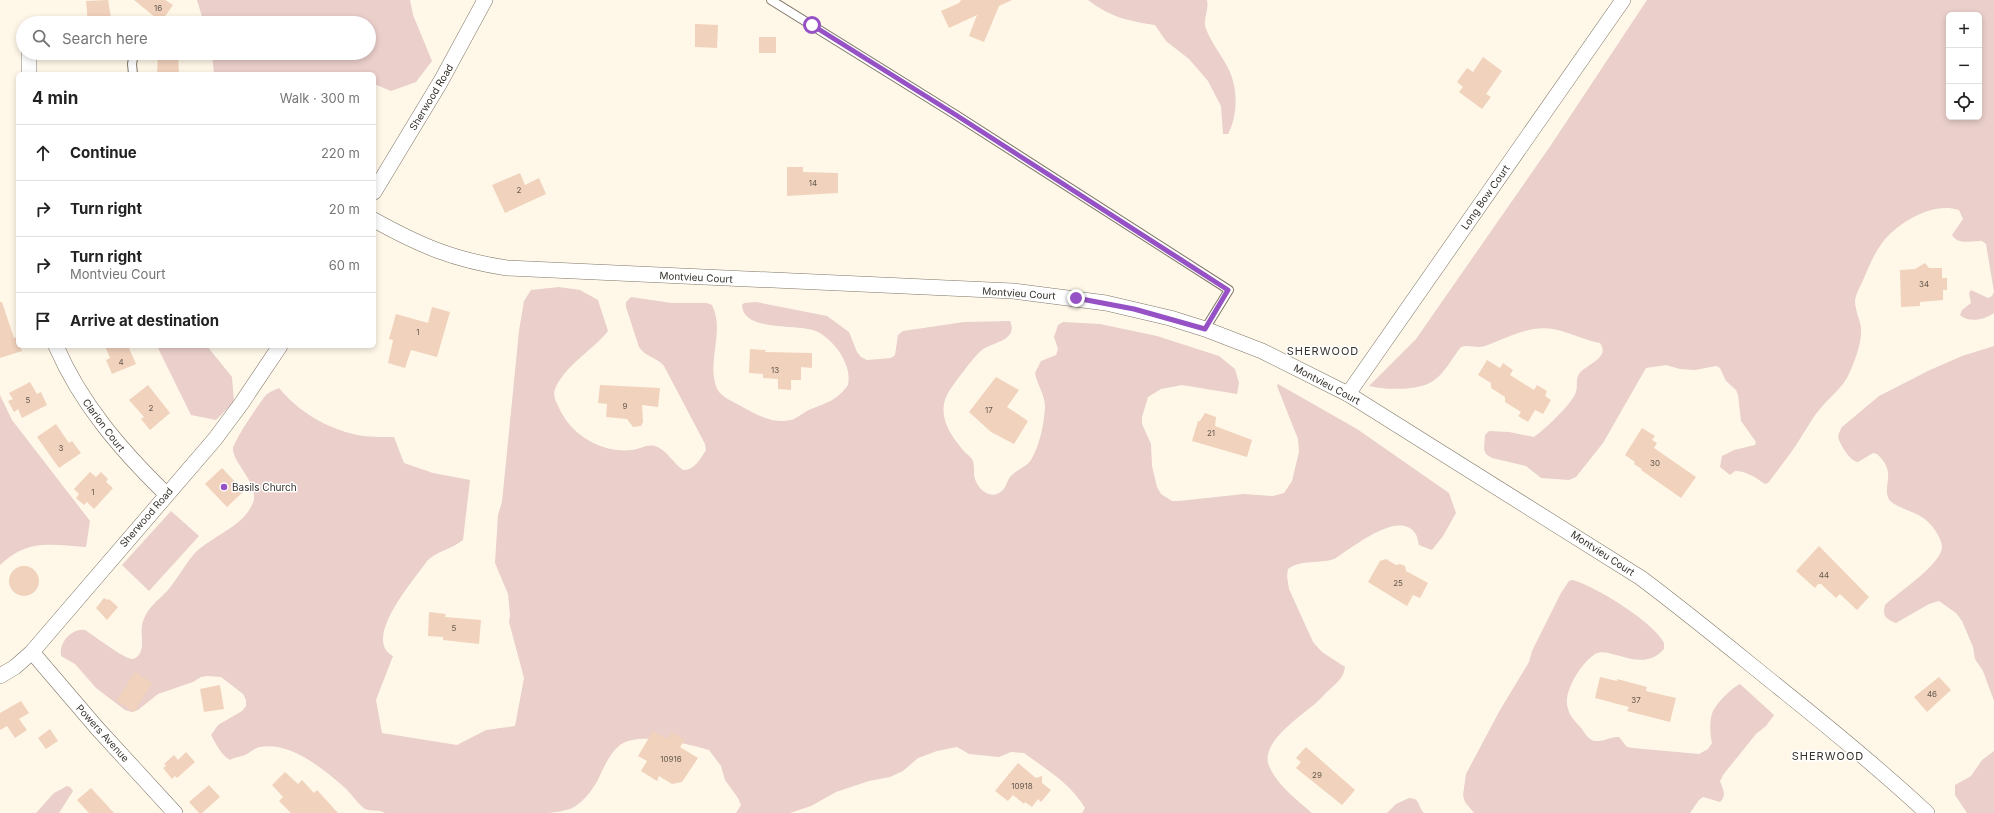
<!DOCTYPE html>
<html lang="en">
<head>
<meta charset="utf-8">
<style>
	body { margin:0; font-family:Inter,sans-serif; background:#f6f6f6; color:#222 }
	.controls { position:absolute; right:12px; top:12px; display:grid; overflow:hidden; border-radius:6px; box-shadow:0 2px 6px #0003 }
	.controls button { width:36px; height:36px; display:grid; place-items:center; padding:0; border:0; border-bottom:1px solid #e0e0e0; background:#fff; color:#222; font:20px sans-serif }
	.stop { position:absolute; width:12px; height:12px; margin:-9px; border:3px solid #9651c5; border-radius:50%; background:#fff }
	.stop.end { background:#9651c5; border-color:#fff; box-shadow:0 1px 4px #0008 }
	.list { margin:0; padding:0; list-style:none }
	h2 { display:flex; justify-content:space-between; align-items:center; height:52px; margin:0; padding:0 16px; font-size:17px }
	h2 small { font-size:13px; font-weight:400; color:#767676 }
	.list li { display:grid; grid-template-columns:26px 1fr auto; gap:12px; align-items:center; box-sizing:border-box; height:56px; padding:0 16px; border-top:1px solid #e0e0e0 }
	.list b { display:block; font-size:15px; white-space:nowrap }
	.list p { margin:0; font-size:13px; white-space:nowrap; color:#767676 }
	.list em { font-size:13px; font-style:normal; color:#767676 }
	.icon { flex:none; width:22px; height:22px; fill:none; stroke:currentColor; stroke-width:2; stroke-linecap:round; stroke-linejoin:round }
	.map { position:relative; flex:none; width:1994px; height:813px; overflow:hidden }
	.search { position:absolute; background:#fff; box-shadow:0 2px 6px #0003; left:16px; top:16px; width:360px; height:44px; display:flex; align-items:center; gap:10px; box-sizing:border-box; padding:0 14px; border-radius:22px; color:#767676; font-size:15px }
	.panel { position:absolute; background:#fff; box-shadow:0 2px 6px #0003; left:16px; top:72px; width:360px; height:276px; border-radius:6px }
	.map>svg:first-child { display:block }
</style>
</head>
<body>
<div class="map">
<svg width="1994" height="813" viewBox="0 0 1994 813">
	<rect width="100%" height="100%" fill="#fff8e9"/>
	<g fill="#eacfca" fill-rule="evenodd">
		<polygon points="197,0 410,0 413,15 432,61 416,82 391,91 374,84 374,74 214,74 212,53 369,53 369,23 204,23"/>
		<path d="M1088,0H1207C1209,10 1204,16 1205,26C1210,42 1222,55 1229,70C1238,89 1238,116 1228,134H1223L1221,106L1208,81L1189,59L1166,41L1155,25C1128,21 1110,17 1088,0Z"/>
		<path d="M1647,0H1994V313C1984,320 1969,323 1960,315L1962,310L1971,303L1969,293L1971,290L1988,298L1992,296L1994,292L1986,244L1982,241C1971,240 1959,246 1952,235L1963,219L1959,210C1933,201 1897,223 1882,243C1874,254 1869,266 1864,278C1861,285 1856,293 1855,301C1855,310 1860,319 1861,328C1862,343 1855,360 1849,374C1842,389 1830,396 1820,409C1813,417 1809,425 1803,434C1793,451 1780,467 1768,483L1765,484C1755,477 1746,471 1735,471L1730,475L1720,467L1722,456L1734,450L1755,445L1756,442L1741,421L1738,395L1736,390L1726,381L1720,368L1716,366L1695,370L1680,369L1666,365L1646,368L1603,443L1576,477L1569,480L1541,478L1526,466L1492,458L1486,454L1484,449L1485,435L1489,431L1509,432L1534,437C1545,429 1572,404 1576,392C1578,386 1575,381 1579,374C1585,365 1611,358 1600,343C1584,340 1569,332 1553,329C1529,325 1506,338 1485,346C1476,349 1469,344 1461,347C1453,357 1444,374 1433,381C1419,391 1385,390 1369,386L1416,339L1551,145ZM1949,15H1979V117H1949Z"/>
		<path d="M559,287L580,290L598,300L608,331C592,351 565,365 555,389C552,397 558,405 561,412C575,438 604,453 632,450C640,449 647,444 655,446C666,449 674,464 683,470C695,470 700,459 706,450L705,444L664,366C657,357 645,357 639,347L626,307V302L631,297L672,303H707L712,305C725,332 707,359 716,386C719,396 730,400 739,405C755,414 777,427 796,418C801,415 806,411 811,409C829,402 837,400 848,385C850,374 847,367 843,358C839,349 828,338 820,333C802,322 743,334 742,305L744,303L756,302L827,316L849,332L857,352L861,357L867,360L891,358L895,355L898,335L903,331L964,322L1010,321C1019,341 991,342 982,350C975,355 951,387 947,395C937,415 950,435 963,450C966,454 971,456 973,461C974,465 974,470 974,473C974,486 990,503 1003,490C1007,486 1007,479 1012,475C1018,469 1026,467 1031,460C1040,445 1044,424 1045,407C1045,394 1037,385 1035,373L1041,361L1056,355L1058,349L1054,337L1058,325L1063,322L1100,324L1157,336L1219,356L1235,369L1239,383L1237,394L1182,385L1161,389L1148,397L1142,417V424L1151,444L1152,466L1157,487L1161,494L1172,501H1179L1244,494L1273,496L1284,493L1292,481L1299,452L1298,439L1277,386L1278,384L1357,429L1449,493L1456,513L1443,536L1432,550L1419,545C1418,541 1417,535 1415,533C1398,509 1351,549 1334,559C1320,564 1301,559 1288,569L1287,576L1289,589L1313,642L1322,652L1345,667C1344,677 1337,683 1330,689C1325,693 1322,698 1317,702C1303,715 1259,742 1269,766C1277,785 1297,800 1312,813H1082L1085,808C1071,784 1046,769 1024,753L1011,752L999,757L969,754L957,747L937,751L918,758L903,771L890,777L869,781L836,792L811,806L790,813H736L741,805L738,798L725,780L721,766L709,750C688,744 639,731 620,745C611,752 606,763 601,773C596,786 583,804 570,809C563,811 556,812 549,813H385C378,809 371,812 365,809C357,803 351,793 344,787C322,768 291,742 260,747C254,748 250,753 245,755C240,757 234,757 230,760C221,755 216,744 211,735L218,725L242,711L246,706V700L243,694L221,677L207,676L201,677L193,682L158,694L138,710L132,712L125,710L96,688L75,664L61,656C59,642 72,628 85,630C93,635 127,661 133,659C147,654 140,635 142,626C143,618 148,610 153,605C158,599 164,595 168,590C178,578 185,564 195,553C212,536 242,527 252,505C262,486 233,464 233,449C233,442 260,402 266,395C269,392 275,390 279,388C299,412 326,428 357,435C368,437 382,437 394,437L404,463L433,473L470,480L463,540C452,549 437,551 427,561C415,579 361,639 393,656L376,700L382,733L457,745L486,730L515,726L524,678L509,622L510,615L508,594L495,563L498,515L502,502L519,331L524,301L531,290Z"/>
		<polygon points="157,346 207,346 232,377 234,402 216,420 191,415"/>
		<path d="M1994,346V701L1983,671L1975,659L1973,647L1962,621L1956,613L1939,601L1929,604L1896,623C1886,619 1882,616 1885,605C1897,593 1943,564 1942,546C1941,538 1934,527 1928,522C1919,512 1901,510 1890,501C1880,486 1899,474 1877,454L1873,453L1858,462C1850,461 1842,447 1839,440C1837,435 1840,431 1842,427L1879,396L1930,370L1962,356Z"/>
		<path d="M0,395L12,420L90,521L86,547C50,545 29,538 0,565Z"/>
		<polygon points="171,511 199,536 149,591 122,565"/>
		<path d="M1572,580C1594,585 1655,623 1664,643V649C1642,675 1610,645 1595,654C1581,663 1562,693 1568,709C1570,717 1577,723 1582,729C1585,734 1589,740 1595,741C1604,742 1611,736 1619,737L1627,747L1633,748L1699,754L1708,749L1712,743C1710,734 1709,720 1713,711C1718,702 1731,688 1740,684L1774,715L1766,726L1756,734L1723,775L1720,781C1723,790 1727,795 1720,802L1703,797L1699,800L1690,813H1474L1465,802L1463,795L1466,774L1500,710L1529,662L1532,651L1561,593L1569,581Z"/>
		<polygon points="1994,751 1994,813 1967,813 1955,795 1955,785 1971,776 1982,760"/>
		<polygon points="67,786 70,787 73,791 59,813 36,813 54,793"/>
		<path d="M1409,798L1415,799C1420,803 1419,808 1424,813H1387L1396,804Z"/>
	</g>
	<g fill="#f1d2bc">
		<polygon points="108,0 112,23 88,23 86,1"/>
		<polygon points="134,0 165,0 173,5 161,22"/>
		<polygon points="961,0 1012,0 999,6 984,42 969,36 977,15 949,28 941,11 959,3"/>
		<polygon points="695,24 718,25 717,48 695,47"/>
		<rect x="759" y="37" width="17" height="16"/>
		<polygon points="158,53 178,53 179,74 157,74"/>
		<polygon points="1483,57 1502,71 1486,94 1491,97 1482,109 1459,92 1463,87 1457,82 1467,68 1473,72"/>
		<polygon points="787,167 803,167 803,172 838,173 838,193 787,196"/>
		<polygon points="520,173 525,185 539,178 546,194 505,213 492,185"/>
		<polygon points="1925,263 1929,268 1942,268 1942,278 1947,278 1947,290 1943,290 1943,300 1920,302 1920,306 1901,307 1900,270 1915,269"/>
		<polygon points="0,302 2,302 14,338 17,337 18,346 20,346 22,351 0,358"/>
		<polygon points="432,307 450,312 437,357 411,350 405,368 388,363 392,345 393,340 389,339 396,314 428,323"/>
		<polygon points="105,346 128,346 136,364 112,374 106,360 110,358"/>
		<polygon points="750,349 766,350 765,352 812,353 812,368 801,367 801,380 791,380 791,390 778,389 778,379 763,378 763,374 749,373"/>
		<polygon points="1487,360 1500,368 1503,363 1513,370 1510,375 1534,390 1537,385 1547,391 1545,396 1551,400 1543,414 1535,410 1528,422 1518,416 1521,412 1505,402 1505,397 1491,388 1491,383 1478,375"/>
		<polygon points="996,377 1019,390 1007,407 1028,421 1014,444 991,432 969,412"/>
		<polygon points="30,382 37,394 41,392 47,405 22,418 18,409 14,412 8,401 13,399 9,393"/>
		<polygon points="148,385 170,413 150,430 141,419 144,417 129,400"/>
		<polygon points="600,385 660,388 658,407 642,405 643,422 641,426 633,427 627,419 606,417 607,404 598,403"/>
		<polygon points="1205,413 1216,417 1215,426 1252,440 1247,457 1192,441 1198,421 1200,421"/>
		<polygon points="56,424 69,443 72,441 81,453 59,468 37,437"/>
		<polygon points="1642,428 1655,436 1652,440 1657,443 1654,448 1696,477 1681,498 1641,470 1642,469 1634,464 1635,462 1625,455"/>
		<polygon points="222,468 244,491 227,507 205,484"/>
		<polygon points="90,472 96,477 101,472 108,479 106,482 113,488 94,509 87,502 84,505 76,498 79,494 74,489"/>
		<polygon points="1819,546 1869,597 1857,610 1840,594 1836,598 1821,584 1818,584 1815,588 1796,571"/>
		<polygon points="1386,559 1396,565 1400,564 1405,566 1406,571 1428,583 1420,598 1413,595 1407,606 1368,582 1380,561"/>
		<circle cx="24" cy="581" r="15"/>
		<polygon points="104,598 108,600 109,599 118,607 107,620 96,608"/>
		<polygon points="429,612 446,614 445,617 481,620 479,644 443,640 443,637 428,636"/>
		<polygon points="135,672 152,683 134,712 117,700"/>
		<polygon points="1600,677 1617,681 1617,679 1647,687 1646,691 1676,698 1670,722 1627,711 1629,707 1595,698"/>
		<polygon points="1939,677 1951,690 1927,712 1914,697"/>
		<polygon points="220,685 224,709 204,712 200,689"/>
		<polygon points="21,701 29,713 19,719 27,730 15,738 7,726 0,730 0,713"/>
		<polygon points="50,729 58,741 46,749 38,738"/>
		<polygon points="653,731 667,739 671,732 685,740 680,747 698,758 682,782 672,784 659,776 657,781 641,771 647,761 638,756"/>
		<polygon points="1306,747 1355,790 1342,805 1296,768 1301,762 1296,758"/>
		<polygon points="186,752 195,762 177,778 175,776 172,779 163,768 166,766 164,764 174,755 178,760"/>
		<polygon points="1018,763 1036,778 1042,776 1042,783 1051,790 1041,802 1038,799 1032,807 1025,802 1024,804 1013,795 1008,801 995,791"/>
		<polygon points="285,772 298,784 302,780 314,793 317,790 338,813 291,813 279,801 283,797 272,785"/>
		<polygon points="209,785 220,797 202,813 199,813 189,802"/>
		<polygon points="91,788 114,813 89,813 77,800"/>
	</g>
	<g fill="none" stroke-linecap="round" stroke-linejoin="round">
		<defs>
			<g id="service">
				<polyline points="771,0 956,115 1229,290 1205,329"/>
				<polyline points="133,74 132,64 134,53"/>
			</g>
			<g id="minor">
				<polyline points="29,74 29,53"/>
				<polyline points="374,192 441,81 485,0"/>
				<path d="M374,220C421,246 454,260 507,268L1013,291L1106,303L1170,318L1205,329L1262,351L1348,394L1641,578C1689,614 1735,652 1781,689C1831,729 1880,769 1927,813"/>
				<path d="M56,346C81,404 121,450 166,494"/>
				<polyline points="1348,394 1623,0"/>
				<polyline points="32,652 97,728 175,813"/>
				<polyline points="0,676 15,667 32,652 215,439 241,404 280,346"/>
			</g>
		</defs>
		<use href="#service" stroke="#7e7666" stroke-width="10"/>
		<use href="#minor" stroke="#7e7666" stroke-width="16"/>
		<use href="#service" stroke="#fff" stroke-width="8"/>
		<use href="#minor" stroke="#fff" stroke-width="15"/>
	</g>
	<g fill="none" stroke-linecap="round" stroke-linejoin="round">
		<polyline stroke="#9651c5" stroke-width="5" points="812,25 956,115 1228,290 1205,329 1134,309 1076,298"/>
	</g>
	<circle fill="#9651c5" stroke="#fff" stroke-width="1.5" cx="224" cy="487" r="4"/>
	<g text-anchor="middle" stroke-width="3" stroke-linejoin="round" paint-order="stroke">
		<g font-size="8" fill="#64594f">
			<text x="158" y="11">16</text>
			<text x="813" y="186">14</text>
			<text x="519" y="193">2</text>
			<text x="1924" y="287">34</text>
			<text x="418" y="335">1</text>
			<text x="121" y="365">4</text>
			<text x="775" y="373">13</text>
			<text x="28" y="403">5</text>
			<text x="625" y="409">9</text>
			<text x="151" y="411">2</text>
			<text x="989" y="413">17</text>
			<text x="1211" y="436">21</text>
			<text x="61" y="451">3</text>
			<text x="1655" y="466">30</text>
			<text x="93" y="495">1</text>
			<text x="1824" y="578">44</text>
			<text x="1398" y="586">25</text>
			<text x="454" y="631">5</text>
			<text x="1932" y="697">46</text>
			<text x="1636" y="703">37</text>
			<text x="671" y="762">10916</text>
			<text x="1317" y="778">29</text>
			<text x="1022" y="789">10918</text>
		</g>
		<g font-size="10" fill="#35312b" stroke="#fff">
			<text transform="translate(431 97) rotate(-59)" y="4">Sherwood Road</text>
			<text transform="translate(1485 197) rotate(-55)" y="4">Long Bow Court</text>
			<text transform="translate(696 277) rotate(3)" y="4">Montvieu Court</text>
			<text transform="translate(1019 293) rotate(4)" y="4">Montvieu Court</text>
			<text transform="translate(1327 384) rotate(28)" y="4">Montvieu Court</text>
			<text transform="translate(104 425) rotate(53)" y="4">Clarion Court</text>
			<text transform="translate(146 517) rotate(-49)" y="4">Sherwood Road</text>
			<text transform="translate(1603 553) rotate(33)" y="4">Montvieu Court</text>
			<text transform="translate(103 733) rotate(48)" y="4">Powers Avenue</text>
		</g>
		<g font-size="10" fill="#35312b" stroke="#fff" text-anchor="start">
			<text x="232" y="491">Basils Church</text>
		</g>
		<g font-size="11" letter-spacing="1" fill="#35312b" stroke="#fff">
			<text x="1323" y="355">SHERWOOD</text>
			<text x="1828" y="760">SHERWOOD</text>
		</g>
	</g>
</svg>
<div class="controls">
<button>+</button>
<button>−</button>
<button><svg class="icon" aria-label="locate" viewBox="0 0 24 24"><circle cx="12" cy="12" r="6"/><path d="M12 2v4M12 18v4M2 12h4M18 12h4"/></svg></button>
</div>
<div class="stop" style="left:812px;top:25px"></div>
<div class="stop end" style="left:1076px;top:298px"></div>
<div class="search"><svg class="icon" aria-label="search" viewBox="0 0 24 24"><circle cx="10" cy="10" r="6"/><path d="M15 15l6 6"/></svg>Search here</div>
<section class="panel">
<h2>4 min<small>Walk · 300 m</small></h2>
<ul class="list">
<li><svg class="icon" aria-label="ahead" viewBox="0 0 24 24"><path d="M12 20V5M6 11l6-6 6 6"/></svg><div><b>Continue</b></div><em>220 m</em></li>
<li><svg class="icon" aria-label="right" viewBox="0 0 24 24"><path d="M7 20v-9h11M14 6l5 5-5 5"/></svg><div><b>Turn right</b></div><em>20 m</em></li>
<li><svg class="icon" aria-label="right" viewBox="0 0 24 24"><path d="M7 20v-9h11M14 6l5 5-5 5"/></svg><div><b>Turn right</b><p>Montvieu Court</p></div><em>60 m</em></li>
<li><svg class="icon" aria-label="arrive" viewBox="0 0 24 24"><path d="M6 21V4h12l-3 4 3 4H6"/></svg><div><b>Arrive at destination</b></div></li>
</ul>
</section>
</div>
</body>
</html>
